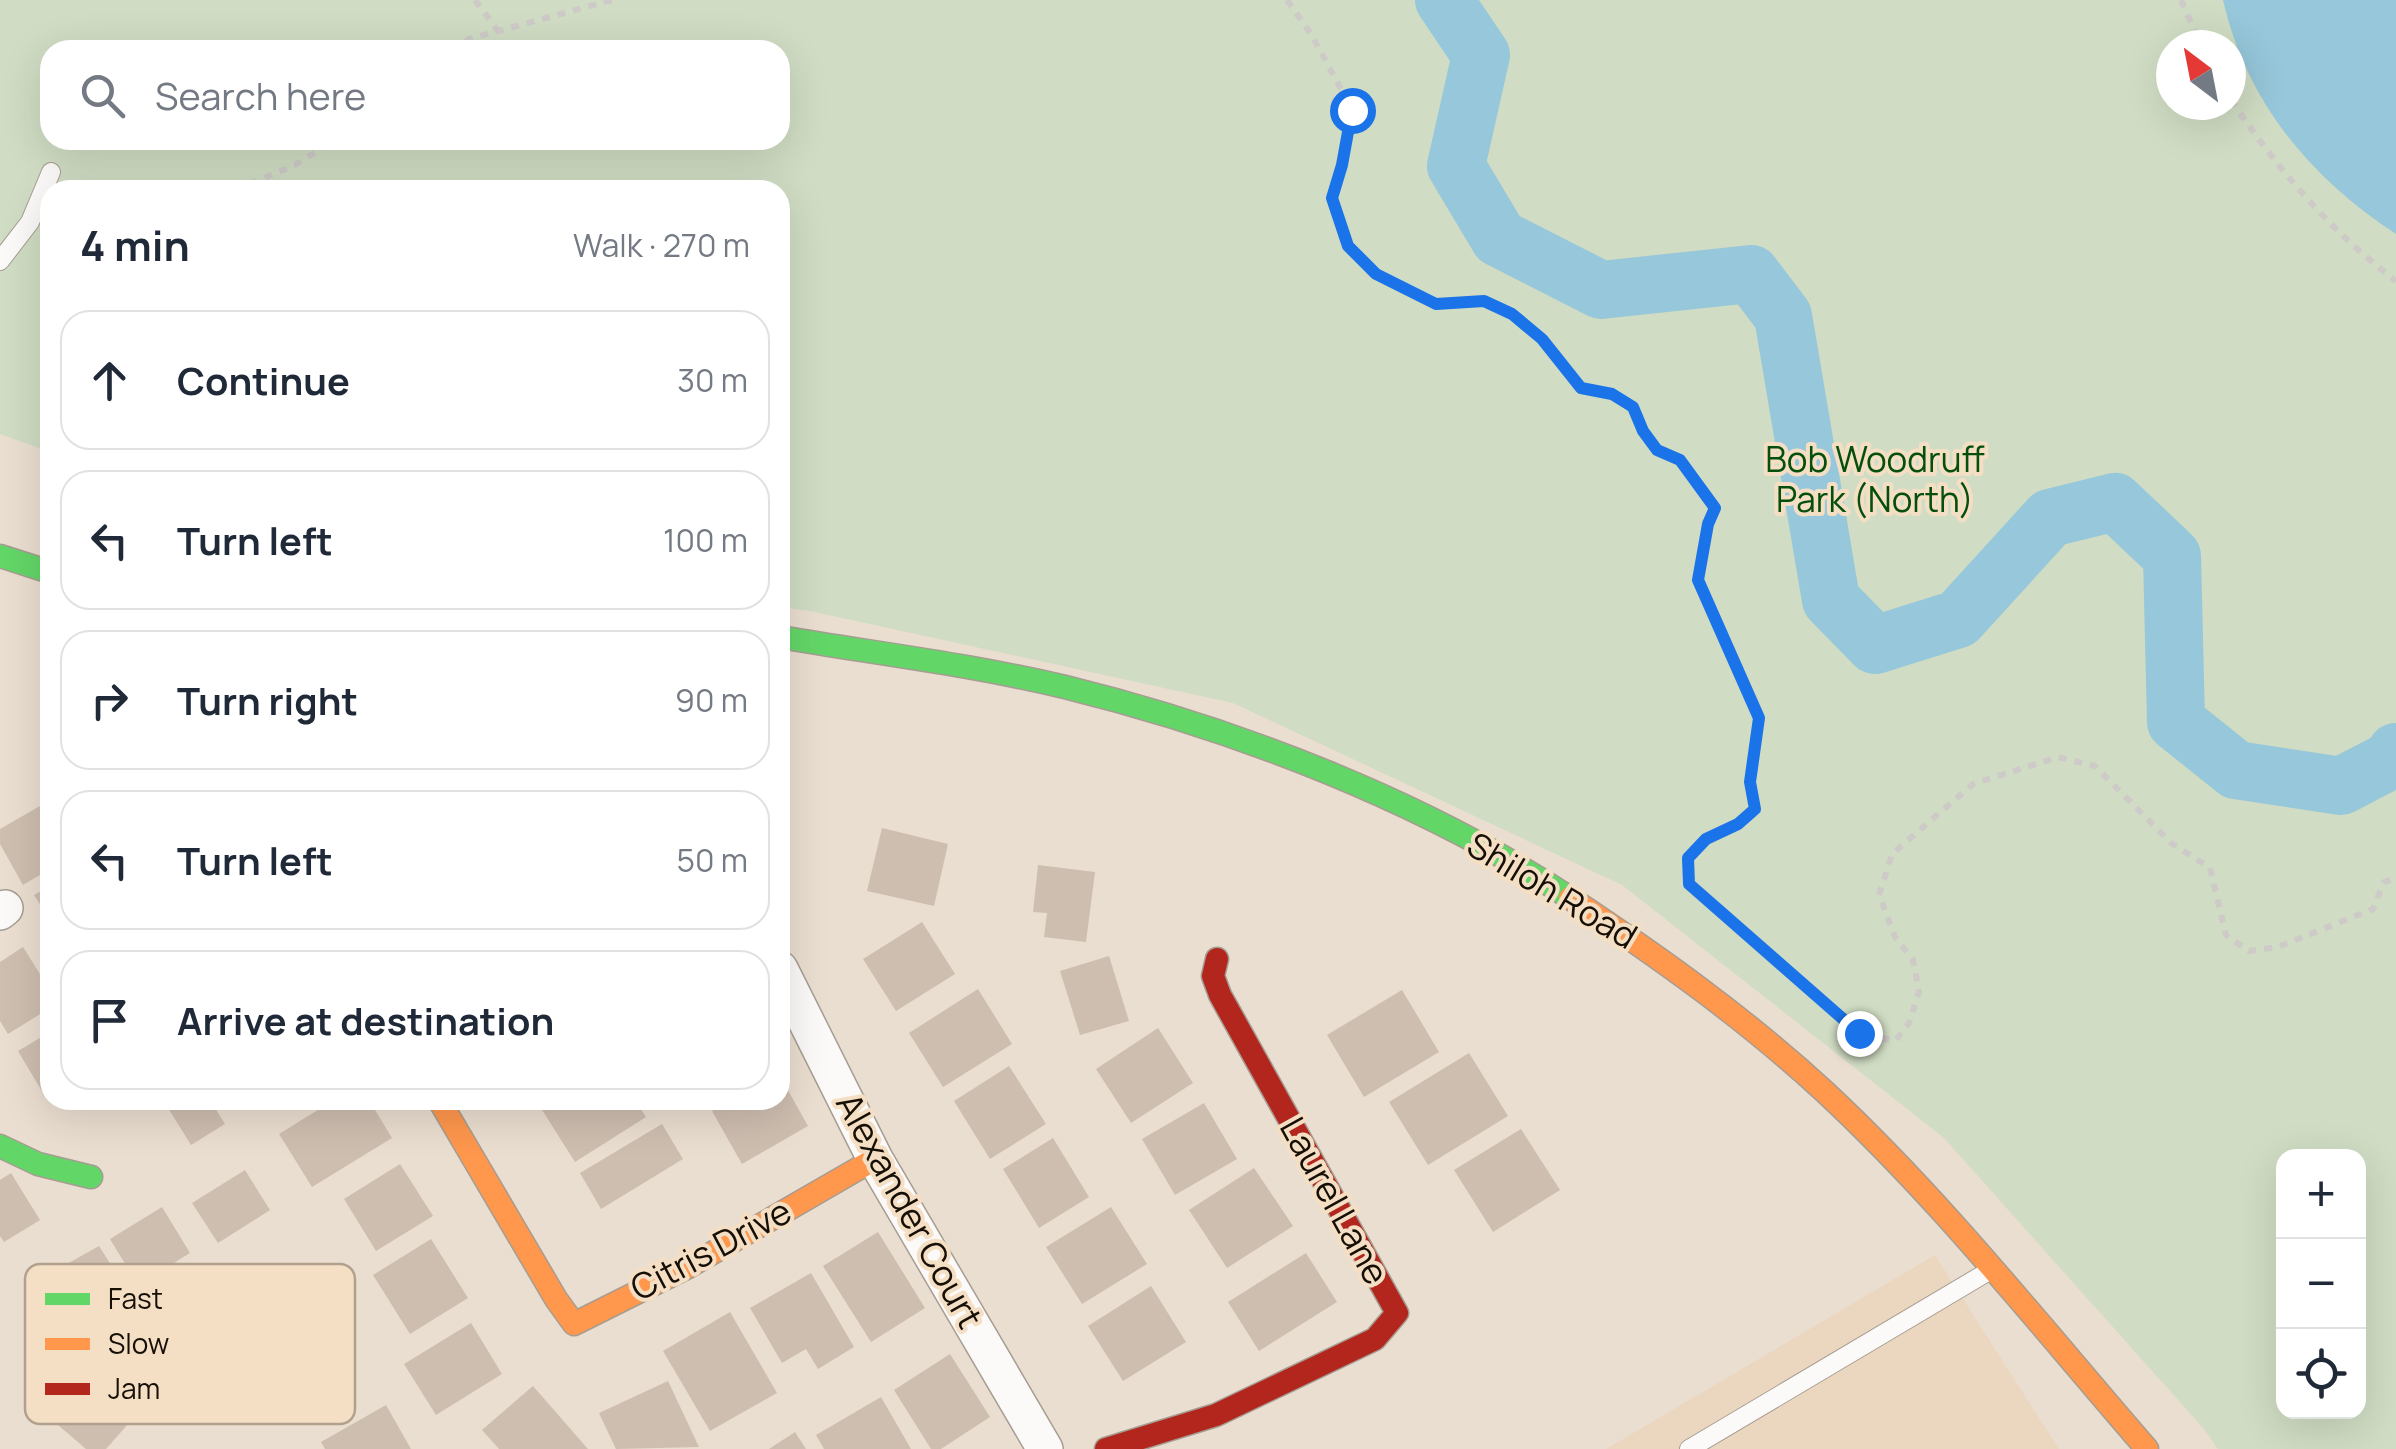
<!DOCTYPE html>
<html lang="en">
<head>
<meta charset="utf-8">
<style>
	body { margin:0; font-family:Manrope,sans-serif; background:#f6f6f7; color:#1f2937 }
	.controls { position:absolute; right:30px; bottom:30px; display:grid; overflow:hidden; border-radius:20px; box-shadow:0 10px 40px #0002 }
	.controls button { width:90px; height:90px; display:grid; place-items:center; padding:0; border:0; border-bottom:2px solid #e0e1e3; background:#fff; color:#1f2937; font:50px sans-serif }
	.compass { position:absolute; left:2156px; top:30px; width:90px; height:90px; border-radius:50%; background:#fff; box-shadow:0 10px 40px #0002; rotate:328deg }
	.stop { position:absolute; width:30px; height:30px; margin:-22px; border:8px solid #1a73e8; border-radius:50%; background:#fff }
	.stop.end { background:#1a73e8; border-color:#fff; box-shadow:0 2px 10px #0008 }
	.list { margin:0; padding:0; list-style:none }
	h2 { display:flex; justify-content:space-between; align-items:center; height:130px; margin:0; padding:0 40px; font-size:42px }
	h2 small { font-size:32px; font-weight:400; color:#747a83 }
	.list li { display:grid; grid-template-columns:65px 1fr auto; gap:30px; align-items:center; box-sizing:border-box; height:140px; margin:0 20px 20px; padding:0 20px; border:2px solid #e0e1e3; border-radius:30px }
	.list b { display:block; font-size:38px; white-space:nowrap }
	.list em { font-size:32px; font-style:normal; color:#747a83 }
	.icon { flex:none; width:55px; height:55px; fill:none; stroke:currentColor; stroke-width:2; stroke-linecap:round; stroke-linejoin:round }
	.map { position:relative; flex:none; width:2396px; height:1449px; overflow:hidden }
	.search { position:absolute; background:#fff; box-shadow:0 10px 40px #0002; left:40px; top:40px; width:750px; height:110px; display:flex; align-items:center; gap:25px; box-sizing:border-box; padding:0 35px; border-radius:30px; color:#747a83; font-size:38px }
	.panel { position:absolute; background:#fff; box-shadow:0 10px 40px #0002; left:40px; top:180px; width:750px; height:930px; border-radius:30px }
	.map>svg:first-child { display:block }
</style>
</head>
<body>
<div class="map">
<svg width="2396" height="1449" viewBox="0 0 2396 1449">
	<rect width="100%" height="100%" fill="#eaded0"/>
	<polygon fill="#ebd7c0" points="1935,1255 2059,1449 1606,1449"/>
	<path fill="#d0dcc3" fill-rule="evenodd" d="M0,0H2396V1449H2218L2204,1429L1943,1137L1622,885L1233,703L810,611L780,607V190H50V452L0,434ZM2171,45H2231V105H2171ZM50,50H780V140H50ZM2284,1156H2358V1412H2284Z"/>
	<path fill="#96c7da" d="M2223,0H2396V234C2310,178 2246,101 2223,0Z"/>
	<g fill="none" stroke-linecap="round" stroke-linejoin="round">
		<polyline stroke="#96c7da" stroke-width="58" points="1444,0 1481,55 1456,166 1499,238 1601,290 1751,274 1783,316 1831,600 1875,645 1958,619 2050,518 2115,502 2172,556 2176,722 2236,770 2341,786 2393,759 2396,752"/>
	</g>
	<g fill="#cebeb0">
		<polygon points="47,802 50,807 50,869 23,885 0,844 0,829"/>
		<polygon points="882,828 948,844 934,906 867,891"/>
		<polygon points="1038,865 1095,872 1086,942 1044,937 1047,913 1033,912"/>
		<polygon points="50,886 50,920 34,895"/>
		<polygon points="922,922 955,974 896,1011 863,959"/>
		<polygon points="23,947 50,990 50,1008 8,1034 0,1021 0,962"/>
		<polygon points="1109,956 1129,1021 1080,1035 1060,971"/>
		<polygon points="978,989 1012,1044 943,1087 909,1033"/>
		<polygon points="1402,990 1439,1052 1364,1097 1327,1035"/>
		<polygon points="1158,1028 1193,1083 1131,1123 1096,1069"/>
		<polygon points="50,1032 50,1088 43,1093 18,1051"/>
		<polygon points="1469,1053 1508,1116 1428,1165 1389,1102"/>
		<polygon points="1009,1066 1046,1124 990,1159 954,1101"/>
		<polygon points="780,1076 808,1126 742,1164 712,1111 731,1100 780,1100"/>
		<polygon points="163,1100 210,1100 225,1124 191,1145"/>
		<polygon points="334,1100 369,1100 392,1138 312,1187 279,1134"/>
		<polygon points="540,1100 635,1100 646,1117 575,1162 537,1102"/>
		<polygon points="1204,1103 1237,1159 1175,1195 1142,1139"/>
		<polygon points="662,1124 683,1159 601,1209 580,1173"/>
		<polygon points="1521,1129 1560,1190 1493,1232 1454,1170"/>
		<polygon points="1053,1138 1089,1197 1039,1228 1003,1169"/>
		<polygon points="400,1164 433,1216 376,1251 344,1199"/>
		<polygon points="1254,1168 1293,1226 1227,1268 1189,1210"/>
		<polygon points="245,1170 270,1210 218,1243 192,1203"/>
		<polygon points="11,1173 40,1220 4,1242 0,1236 0,1180"/>
		<polygon points="162,1207 190,1253 138,1285 110,1239"/>
		<polygon points="1111,1207 1147,1264 1082,1304 1046,1247"/>
		<polygon points="878,1232 925,1308 871,1342 823,1266"/>
		<polygon points="431,1239 468,1298 410,1334 373,1275"/>
		<polygon points="99,1246 130,1295 81,1326 49,1274"/>
		<polygon points="1306,1253 1337,1302 1259,1351 1228,1302"/>
		<polygon points="811,1273 854,1347 818,1369 806,1349 782,1363 750,1308"/>
		<polygon points="1151,1286 1186,1342 1123,1381 1088,1326"/>
		<polygon points="730,1312 777,1393 710,1431 663,1351"/>
		<polygon points="471,1323 502,1374 436,1415 404,1364"/>
		<polygon points="950,1354 990,1417 941,1449 931,1449 894,1390"/>
		<polygon points="90,1359 144,1406 106,1449 86,1449 43,1412"/>
		<polygon points="668,1381 699,1447 616,1449 599,1413"/>
		<polygon points="533,1386 588,1449 499,1449 482,1430"/>
		<polygon points="881,1397 911,1449 824,1449 816,1435"/>
		<polygon points="386,1405 411,1449 325,1449 321,1442"/>
		<polygon points="795,1432 806,1449 769,1449"/>
	</g>
	<g fill="none" stroke-linecap="round" stroke-linejoin="round">
		<defs>
			<g id="lane">
				<polyline points="0,261 30,222 51,172"/>
				<polyline points="1689,1449 1989,1271"/>
			</g>
			<g id="street">
				<polyline points="0,912 5,908"/>
				<polyline points="780,969 875,1159 1045,1449"/>
			</g>
			<g id="fast">
				<polyline points="0,556 50,572"/>
				<path d="M780,637C873,653 974,665 1065,687C1236,729 1423,801 1570,898"/>
				<polyline points="0,1146 38,1164 91,1177"/>
			</g>
			<g id="slow">
				<path d="M1570,898C1659,957 1746,1019 1825,1092C1942,1201 2042,1328 2147,1449"/>
				<polyline points="439,1100 556,1299 574,1324 688,1267 875,1159"/>
			</g>
			<polyline id="jam" points="1106,1449 1216,1415 1375,1339 1397,1313 1220,995 1213,976 1217,959"/>
		</defs>
		<use href="#lane" stroke="#a69d92" stroke-width="20"/>
		<use href="#street" stroke="#a69d92" stroke-width="38"/>
		<use href="#fast" stroke="#a69d92" stroke-width="25"/>
		<use href="#slow" stroke="#a69d92" stroke-width="25"/>
		<use href="#jam" stroke="#a69d92" stroke-width="25"/>
		<g stroke="#cecac7" stroke-width="6" stroke-dasharray="8 8" stroke-linecap="butt">
			<polyline points="475,0 498,31"/>
			<path d="M1287,0L1311,34L1352,109L1331,198L1348,246L1376,274L1436,305L1484,301L1512,314L1542,339L1581,389L1612,394L1633,407L1643,431L1657,450L1680,459L1715,508L1708,524L1698,580L1759,718L1750,782L1755,809C1731,830 1711,834 1688,858L1689,883L1859,1033L1895,1041L1909,1023L1919,992L1913,960L1895,937L1879,895L1892,854L1973,784L2058,757L2095,766L2171,843L2210,868L2226,935L2249,951L2278,947L2373,909L2384,882L2396,878"/>
			<polyline points="2181,0 2201,45"/>
			<polyline points="452,50 469,39 612,0"/>
			<path d="M2231,100C2277,168 2330,231 2396,281"/>
			<polyline points="235,190 295,165 335,140"/>
		</g>
		<use href="#lane" stroke="#fcfaf8" stroke-width="18"/>
		<use href="#street" stroke="#fcfaf8" stroke-width="35"/>
		<use href="#fast" stroke="#63d668" stroke-width="22"/>
		<use href="#slow" stroke="#ff974d" stroke-width="22"/>
		<use href="#jam" stroke="#b3261e" stroke-width="22"/>
	</g>
	<g fill="none" stroke-linecap="round" stroke-linejoin="round">
		<polyline stroke="#1a73e8" stroke-width="12" points="1352,110 1342,165 1332,198 1348,246 1376,274 1436,304 1484,301 1512,314 1542,339 1581,388 1612,394 1633,407 1643,431 1657,450 1680,460 1715,508 1708,524 1698,580 1759,718 1750,782 1755,809 1738,824 1706,839 1688,858 1689,884 1859,1033"/>
	</g>
	<g text-anchor="middle" stroke-width="8" stroke-linejoin="round" paint-order="stroke">
		<g font-size="35" fill="#054f0c" stroke="#f4dfc5">
			<text x="1875" y="472">Bob Woodruff<tspan x="1875" dy="40">Park (North)</tspan></text>
		</g>
		<g font-size="35" fill="#160f06" stroke="#f4dfc5">
			<text transform="translate(1552 891) rotate(31)" y="12">Shiloh Road</text>
			<text transform="translate(1334 1201) rotate(61)" y="12">Laurel Lane</text>
			<text transform="translate(909 1211) rotate(61)" y="12">Alexander Court</text>
			<text transform="translate(711 1250) rotate(-28)" y="12">Citris Drive</text>
		</g>
	</g>
	<rect x="25" y="1264" width="330" height="160" rx="15" fill="#f4dfc5" stroke="#b1a18c" stroke-width="2.5"/>
	<rect x="45" y="1293" width="45" height="12" fill="#63d668"/>
	<rect x="45" y="1338" width="45" height="12" fill="#ff974d"/>
	<rect x="45" y="1383" width="45" height="12" fill="#b3261e"/>
	<g font-size="28" fill="#160f06">
		<text x="108" y="1309">Fast</text>
		<text x="108" y="1354">Slow</text>
		<text x="108" y="1399">Jam</text>
	</g>
</svg>
<div class="controls">
<button>+</button>
<button>−</button>
<button><svg class="icon" aria-label="locate" viewBox="0 0 24 24"><circle cx="12" cy="12" r="6"/><path d="M12 2v4M12 18v4M2 12h4M18 12h4"/></svg></button>
</div>
<svg class="compass" viewBox="-18 -18 36 36"><path d="M0-13l5 13h-10z" fill="#e53935"/><path d="M0 13l5-13h-10z" fill="#747a83"/></svg>
<div class="stop" style="left:1352px;top:110px"></div>
<div class="stop end" style="left:1859px;top:1033px"></div>
<div class="search"><svg class="icon" aria-label="search" viewBox="0 0 24 24"><circle cx="10" cy="10" r="6"/><path d="M15 15l6 6"/></svg>Search here</div>
<section class="panel">
<h2>4 min<small>Walk · 270 m</small></h2>
<ul class="list">
<li><svg class="icon" aria-label="ahead" viewBox="0 0 24 24"><path d="M12 20V5M6 11l6-6 6 6"/></svg><div><b>Continue</b></div><em>30 m</em></li>
<li><svg class="icon" aria-label="left" viewBox="0 0 24 24"><path d="M17 20v-9H6M10 6l-5 5 5 5"/></svg><div><b>Turn left</b></div><em>100 m</em></li>
<li><svg class="icon" aria-label="right" viewBox="0 0 24 24"><path d="M7 20v-9h11M14 6l5 5-5 5"/></svg><div><b>Turn right</b></div><em>90 m</em></li>
<li><svg class="icon" aria-label="left" viewBox="0 0 24 24"><path d="M17 20v-9H6M10 6l-5 5 5 5"/></svg><div><b>Turn left</b></div><em>50 m</em></li>
<li><svg class="icon" aria-label="arrive" viewBox="0 0 24 24"><path d="M6 21V4h12l-3 4 3 4H6"/></svg><div><b>Arrive at destination</b></div></li>
</ul>
</section>
</div>
</body>
</html>
